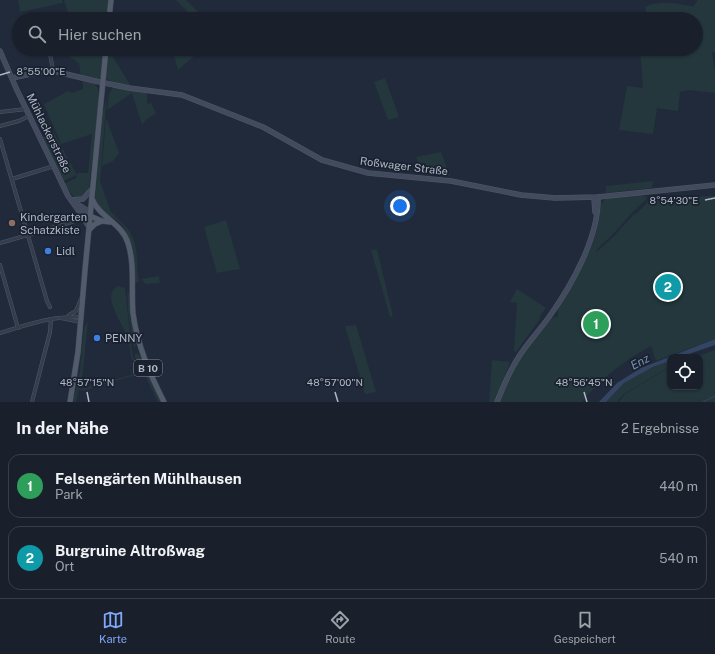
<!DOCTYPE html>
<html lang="de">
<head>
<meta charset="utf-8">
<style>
	body { margin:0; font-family:"Public Sans",sans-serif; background:#222834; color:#f1f3f6 }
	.controls { position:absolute; right:12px; bottom:12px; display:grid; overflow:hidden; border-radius:8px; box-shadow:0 1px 3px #0004 }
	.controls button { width:36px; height:36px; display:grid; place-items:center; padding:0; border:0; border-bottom:1px solid #373e48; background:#19202c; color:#f1f3f6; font:20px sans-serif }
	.you { position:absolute; left:400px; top:206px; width:14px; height:14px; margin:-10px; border:3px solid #fff; border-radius:50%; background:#1a73e8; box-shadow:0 0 0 6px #1a73e833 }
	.badge { display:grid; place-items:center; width:26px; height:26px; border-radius:50%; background:#80a8fb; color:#fff; font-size:13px; font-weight:700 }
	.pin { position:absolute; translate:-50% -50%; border:2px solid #fff; box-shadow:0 1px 4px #0006 }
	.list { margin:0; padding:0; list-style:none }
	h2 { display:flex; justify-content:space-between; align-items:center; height:52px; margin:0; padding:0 16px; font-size:17px }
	h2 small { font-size:13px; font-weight:400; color:#9fa3a9 }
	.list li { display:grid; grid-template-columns:26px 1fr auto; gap:12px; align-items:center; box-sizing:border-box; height:64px; margin:0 8px 8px; padding:0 8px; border:1px solid #373e48; border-radius:12px }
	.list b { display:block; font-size:15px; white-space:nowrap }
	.list p { margin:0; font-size:13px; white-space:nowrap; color:#9fa3a9 }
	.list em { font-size:13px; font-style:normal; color:#9fa3a9 }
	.icon { flex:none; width:22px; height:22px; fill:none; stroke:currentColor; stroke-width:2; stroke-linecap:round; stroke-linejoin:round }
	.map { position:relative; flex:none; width:715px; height:402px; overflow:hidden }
	.search { position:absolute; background:#19202c; box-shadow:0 1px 3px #0004; left:12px; right:12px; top:12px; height:44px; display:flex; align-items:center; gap:10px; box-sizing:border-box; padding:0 14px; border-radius:22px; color:#9fa3a9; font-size:15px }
	.sheet { height:196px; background:#19202c }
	nav { display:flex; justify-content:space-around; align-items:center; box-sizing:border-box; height:56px; border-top:1px solid #373e48; background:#19202c; font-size:11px; color:#9fa3a9 }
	nav a { display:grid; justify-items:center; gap:2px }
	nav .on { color:#80a8fb }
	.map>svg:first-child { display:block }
</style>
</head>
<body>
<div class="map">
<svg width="715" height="402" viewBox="0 0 715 402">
	<rect width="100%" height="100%" fill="#212a3b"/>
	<g fill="#23373c">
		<polygon points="18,0 62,0 63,3 20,12"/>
		<polygon points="64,0 109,0 107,19 70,19"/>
		<polygon points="176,0 186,0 205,19 195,19"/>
		<path d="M698,0H715V52L712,53L715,72V93L688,90L680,92L678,111L657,108L653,134L619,130L627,86L643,88L640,49H696V19H648L645,7C658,0 679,3 693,7Z"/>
		<polygon points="67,49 104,49 101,76 97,80 81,76 79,63 70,57"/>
		<polygon points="178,49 202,49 178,70 173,53"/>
		<polygon points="109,51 131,86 114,83 107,79 106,77"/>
		<polygon points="385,78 399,117 388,120 374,82"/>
		<path d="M83,81L95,84L98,88L99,101L89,188C86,196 82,198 74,197L64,184L76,178L78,173H88L92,134L61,144L44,104L68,91L72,93L83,89Z"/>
		<polygon points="114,86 147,91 147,104 151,103 156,113 147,119 142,125 132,93 107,110 109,94"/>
		<path d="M107,95L100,181L110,210C116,219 126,224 131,234C139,248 136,266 139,281L137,283L135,282L133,249L129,237L123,226L117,220L100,211L95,199L103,112Z"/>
		<polygon points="106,117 119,153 113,161 102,166"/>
		<polygon points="54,133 77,175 63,181 43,137"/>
		<polygon points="441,152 450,176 423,174 416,157"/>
		<polygon points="653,181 652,188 606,193 606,186"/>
		<path d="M642,195L647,197L646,200C633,210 623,224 611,236C606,242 599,245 596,252L612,238L633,215L637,213L648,202L651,205L660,197L715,196V339L656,361L651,346C625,360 601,378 582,402H499L516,366L517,367L516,365C527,348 539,330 554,317H558V309L583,265L592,245L597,229L601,204L605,199L609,198Z"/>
		<polygon points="226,220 240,269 217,273 204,227"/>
		<polygon points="377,249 393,316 390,317 371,250"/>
		<polygon points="159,276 160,283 146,284 141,279"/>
		<path d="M118,286L125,288L132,351L133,357L142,373L82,391L79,389L76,402H73L80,371L84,328L88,321L81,389L138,373L135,361L132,360C130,353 130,346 128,339C125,326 99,295 118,286Z"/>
		<polygon points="127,289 129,295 130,315 136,345 134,348 128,311"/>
		<polygon points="517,289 546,308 540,316 540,319 516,352 514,351 517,303 510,302"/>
		<polygon points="356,325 376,392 365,394 345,326"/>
		<polygon points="715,350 715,392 713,393 715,393 715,402 698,402 702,399 697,402 619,402 625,394 670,367 670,387 700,387 700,357 696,357"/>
		<polygon points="137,353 140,356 161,402 158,402 140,365 135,357 135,354"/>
		<polygon points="492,360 510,362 495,402 489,402"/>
		<polygon points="668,362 669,367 624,394 617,402 606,402 624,383 653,367"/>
	</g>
	<polygon fill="#344563" points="715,339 715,345 680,357 670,357 670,361 653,367 624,383 606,402 599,402 617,383 641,368"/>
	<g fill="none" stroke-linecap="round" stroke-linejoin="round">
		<polyline stroke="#344563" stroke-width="1" points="703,402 715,396"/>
		<defs>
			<g id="street">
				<polyline points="49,49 53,70"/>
				<polyline points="0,112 26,109"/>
				<polyline points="0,126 19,121 29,116"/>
				<polyline points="0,139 47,301 50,307"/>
				<polyline points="12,179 54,166"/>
				<polyline points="0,243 72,222"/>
				<polyline points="0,265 18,328"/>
				<polyline points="69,315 76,311 81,299"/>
				<polyline points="61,318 81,322"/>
				<path d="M0,333C20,327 39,320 59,318C67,318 73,316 81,317"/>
				<polyline points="32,402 50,332 51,319"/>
			</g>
			<g id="secondary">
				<polyline points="0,51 16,88 68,196 78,210 90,216"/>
				<polyline points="12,78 49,70 95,81 129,88 182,95 263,127 322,160 368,173 451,181 521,195 555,198 598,197 715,185"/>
				<polyline points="594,198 595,212"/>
				<polyline points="71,200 83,199 92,189"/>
				<polyline points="71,200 90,212"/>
				<polyline points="79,211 89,227"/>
				<path d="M497,402C503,387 509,372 518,358C527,343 539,331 549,317C572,285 599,237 598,197"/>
			</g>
			<g id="primary">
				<polyline points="109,19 111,0"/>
				<path d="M92,199C100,218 122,223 128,243C135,265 131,290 133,313C137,345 150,374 164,402"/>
				<polyline points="90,216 102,221 110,222"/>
				<polyline points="89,230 95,224 102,221"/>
				<polyline points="70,402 78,352 85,270 106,49"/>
			</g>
		</defs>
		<use href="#street" stroke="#505766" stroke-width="4"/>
		<use href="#secondary" stroke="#505766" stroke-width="5.5"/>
		<use href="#primary" stroke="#3e4654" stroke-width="6"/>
		<use href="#street" stroke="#353c4b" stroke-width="3"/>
		<use href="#secondary" stroke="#424b5e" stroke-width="4.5"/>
		<use href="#primary" stroke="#525b6b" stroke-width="5"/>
	</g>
	<path fill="none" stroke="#b0b7c7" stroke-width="1.5" d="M0,75L10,72M705,200L715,198M87,392L89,402M335,392L338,402M584,392L587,402"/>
	<circle fill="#8d6e63" stroke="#1a2230" stroke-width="1.5" cx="12" cy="223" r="4"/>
	<g fill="#3f7fe0" stroke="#1a2230" stroke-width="1.5">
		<circle cx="48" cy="251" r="4"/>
		<circle cx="97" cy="338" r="4"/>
	</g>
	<g text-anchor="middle" stroke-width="3.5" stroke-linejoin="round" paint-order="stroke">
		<rect fill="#1a2230" stroke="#838a9a" stroke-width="1" x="134" y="360" width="28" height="16" rx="3"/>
		<g font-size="10" font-weight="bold" fill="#b0b7c7">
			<text x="148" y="372">B 10</text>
		</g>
		<g font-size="11" fill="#b0b7c7" stroke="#1a2230">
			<text transform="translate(49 133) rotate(64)" y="4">Mühlackerstraße</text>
			<text transform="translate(404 166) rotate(7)" y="4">Roßwager Straße</text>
		</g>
		<g font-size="11" fill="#b0b7c7" stroke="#1a2230" text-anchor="start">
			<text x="20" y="221">Kindergarten<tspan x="20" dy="13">Schatzkiste</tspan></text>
			<text x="56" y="255">Lidl</text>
			<text x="105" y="342">PENNY</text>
		</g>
		<g font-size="12" font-style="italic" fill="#768cb1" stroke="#1a2230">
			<text transform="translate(640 362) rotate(-28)" y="4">Enz</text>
		</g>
	</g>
	<g font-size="10" text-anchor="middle" fill="#b0b7c7" stroke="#1a2230" stroke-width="3.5" stroke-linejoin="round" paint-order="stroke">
		<text x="41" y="75">8°55'00"E</text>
		<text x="674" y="204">8°54'30"E</text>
		<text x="87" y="386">48°57'15"N</text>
		<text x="335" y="386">48°57'00"N</text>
		<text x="584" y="386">48°56'45"N</text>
	</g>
</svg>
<div class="controls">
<button><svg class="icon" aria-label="locate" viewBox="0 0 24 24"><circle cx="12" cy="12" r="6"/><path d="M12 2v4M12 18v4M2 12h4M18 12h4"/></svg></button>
</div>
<div class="you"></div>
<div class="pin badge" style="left:596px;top:324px;background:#2e9e5b">1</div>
<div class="pin badge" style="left:668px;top:287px;background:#0f9aa8">2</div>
<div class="search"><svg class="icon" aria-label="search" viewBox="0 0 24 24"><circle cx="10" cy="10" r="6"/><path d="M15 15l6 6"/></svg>Hier suchen</div>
</div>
<section class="sheet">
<h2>In der Nähe<small>2 Ergebnisse</small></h2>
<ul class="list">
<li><span class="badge" style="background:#2e9e5b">1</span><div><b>Felsengärten Mühlhausen</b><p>Park</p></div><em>440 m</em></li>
<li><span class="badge" style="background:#0f9aa8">2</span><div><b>Burgruine Altroßwag</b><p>Ort</p></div><em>540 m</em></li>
</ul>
</section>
<nav>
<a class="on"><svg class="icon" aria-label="map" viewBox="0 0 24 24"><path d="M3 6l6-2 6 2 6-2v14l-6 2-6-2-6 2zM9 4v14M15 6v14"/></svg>Karte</a>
<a><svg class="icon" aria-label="directions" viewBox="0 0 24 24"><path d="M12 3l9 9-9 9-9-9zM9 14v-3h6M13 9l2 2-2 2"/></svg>Route</a>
<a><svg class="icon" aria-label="saved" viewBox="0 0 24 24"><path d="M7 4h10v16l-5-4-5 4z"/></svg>Gespeichert</a>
</nav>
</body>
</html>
